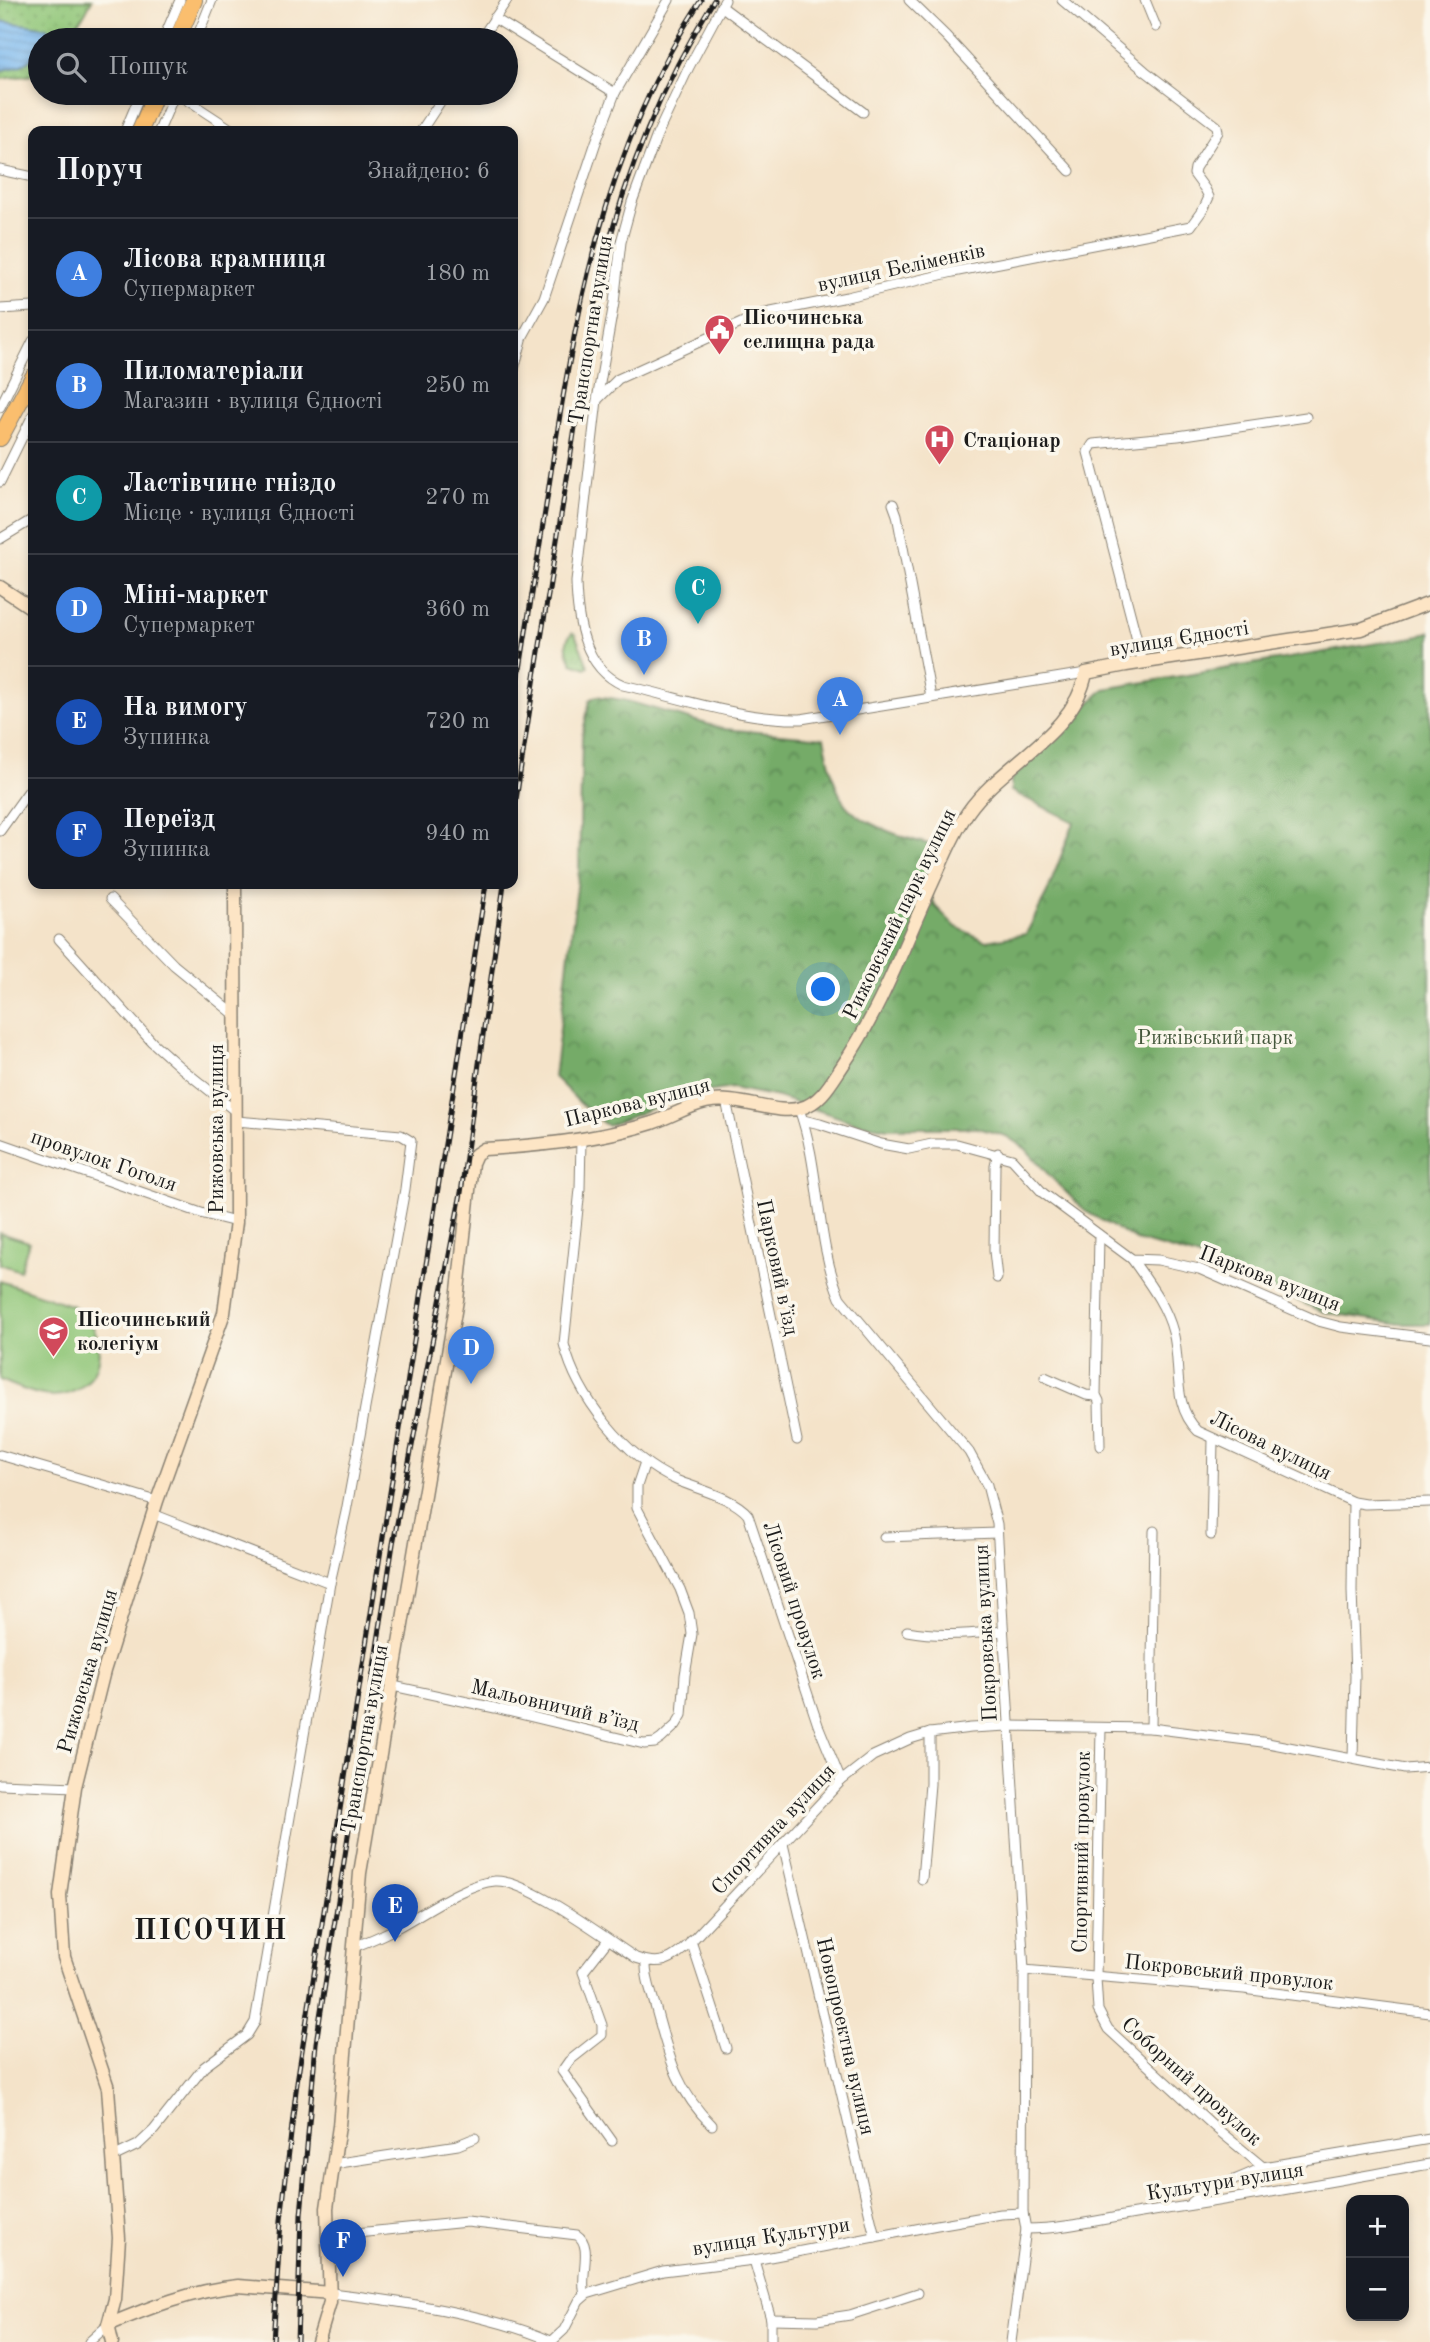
<!DOCTYPE html>
<html lang="uk">
<head>
<meta charset="utf-8">
<style>
	body { margin:0; font-family:"Old Standard TT",serif; background:#242831; color:#f1f3f6 }
	.controls { position:absolute; right:21px; bottom:21px; display:grid; overflow:hidden; border-radius:14px; box-shadow:0 4px 10px #0003 }
	.controls button { width:63px; height:63px; display:grid; place-items:center; padding:0; border:0; border-bottom:2px solid #363941; background:#171b24; color:#f1f3f6; font:35px sans-serif }
	.you { position:absolute; left:824px; top:990px; width:24px; height:24px; margin:-18px; border:5px solid #fff; border-radius:50%; background:#1a73e8; box-shadow:0 0 0 10px #1a73e833 }
	.badge { display:grid; place-items:center; width:46px; height:46px; border-radius:50%; background:#1a73e8; color:#fff; font-size:23px; font-weight:700 }
	.pin { position:absolute; translate:-50% -58px; filter:drop-shadow(0 2px 4px #0008) }
	.pin::after { content:''; position:absolute; top:37px; width:24px; height:21px; background:inherit; clip-path:polygon(0 0,100% 0,50% 100%) }
	.list { margin:0; padding:0; list-style:none }
	h2 { display:flex; justify-content:space-between; align-items:center; height:91px; margin:0; padding:0 28px; font-size:30px }
	h2 small { font-size:23px; font-weight:400; color:#9ea1a6 }
	.list li { display:grid; grid-template-columns:46px 1fr auto; gap:21px; align-items:center; box-sizing:border-box; height:112px; padding:0 28px; border-top:2px solid #363941 }
	.list b { display:block; font-size:26px; white-space:nowrap }
	.list p { margin:0; font-size:23px; white-space:nowrap; color:#9ea1a6 }
	.list em { font-size:23px; font-style:normal; color:#9ea1a6 }
	.icon { flex:none; width:38px; height:38px; fill:none; stroke:currentColor; stroke-width:2; stroke-linecap:round; stroke-linejoin:round }
	.map { position:relative; flex:none; width:1430px; height:2342px; overflow:hidden }
	.search { position:absolute; background:#171b24; box-shadow:0 4px 10px #0003; left:28px; top:28px; width:490px; height:77px; display:flex; align-items:center; gap:18px; box-sizing:border-box; padding:0 24px; border-radius:38px; color:#9ea1a6; font-size:26px }
	.panel { position:absolute; background:#171b24; box-shadow:0 4px 10px #0003; left:28px; top:126px; width:490px; height:763px; border-radius:14px }
	.map>svg:first-child { display:block }
</style>
</head>
<body>
<div class="map">
<svg width="1430" height="2342" viewBox="0 0 1430 2342">
	<defs>
		<pattern id="grass-tufts" width="24" height="20" patternUnits="userSpaceOnUse" patternTransform="scale(1.75)"><rect width="24" height="20" fill="#90c678"/><path d="M3 7l-1-3M5 7V3M7 7l1-3M15 17l-1-3M17 17v-4M19 17l1-3" fill="none" stroke="#7caa67"/></pattern>
		<pattern id="forest-crowns" width="20" height="18" patternUnits="userSpaceOnUse" patternTransform="scale(1.75)"><rect width="20" height="18" fill="#74ab68"/><path d="M2 6a3 3 0 1 1 6 0M12 15a3 3 0 1 1 6 0" fill="none" stroke="#5e8a55"/></pattern>
		<pattern id="park-dots" width="8" height="8" patternUnits="userSpaceOnUse" patternTransform="scale(1.75)"><rect width="8" height="8" fill="#90c678"/><path d="M2 2h.1M6 6h.1" fill="none" stroke="#7caa67" stroke-width="1.8" stroke-linecap="round"/></pattern>
		<pattern id="water-rules" width="6" height="5" patternUnits="userSpaceOnUse" patternTransform="scale(1.75)"><rect width="6" height="5" fill="#7cb9ef"/><path d="M0 2.5h6" fill="none" stroke="#6b9ecc"/></pattern>
	</defs>
	<rect width="100%" height="100%" fill="#fbf7ec"/>
	<filter id="ink" filterUnits="userSpaceOnUse"><feTurbulence type="fractalNoise" baseFrequency=".0143" numOctaves="2"/><feDisplacementMap in="SourceGraphic" scale="14" xChannelSelector="R" yChannelSelector="G"/><feConvolveMatrix kernelMatrix="1 2 1 2 8 2 1 2 1" color-interpolation-filters="sRGB"/></filter>
	<filter id="wash" filterUnits="userSpaceOnUse"><feTurbulence type="fractalNoise" baseFrequency=".00686" numOctaves="4" result="noise"/><feDisplacementMap in="SourceGraphic" scale="28" xChannelSelector="R" yChannelSelector="G"/><feGaussianBlur stdDeviation="1.57" result="paint"/><feColorMatrix in="noise" values="0 0 0 0 0 0 0 0 0 0 0 0 0 0 0 0 0 1.4 0 .05"/><feComposite in="paint" operator="in"/></filter>
	<g filter="url(#wash)">
		<rect width="100%" height="100%" fill="#f4e3c9"/>
		<path fill="url(#grass-tufts)" stroke="#56714a" stroke-width="2" d="M572,633L575,634L588,666L586,668L572,663C567,652 563,641 572,633Z"/>
		<path fill="url(#forest-crowns)" stroke="#486442" stroke-width="2" d="M1430,631V1324H1400L1324,1312L1194,1256L1136,1240L1085,1211L1048,1174L1026,1149L1006,1136L978,1128H888L856,1123L778,1097L732,1088L683,1096L608,1126C590,1116 570,1092 554,1077L579,870L582,736L590,700L596,696L624,700L724,729L824,738C829,759 832,782 843,801C855,822 906,839 929,844L926,878L935,906L956,927L986,941L1026,934L1047,893L1074,822L1011,791V779L1104,689L1420,636Z"/>
		<polygon fill="url(#park-dots)" stroke="#56714a" stroke-width="2" points="0,0 92,0 84,15 63,40 40,40 40,66 33,75 0,79"/>
		<g fill="#90c678" stroke="#56714a" stroke-width="2">
			<polygon points="0,1233 29,1242 20,1271 0,1264"/>
			<path d="M0,1281L73,1306C115,1331 104,1395 53,1396C35,1396 16,1386 0,1380Z"/>
		</g>
		<path fill="url(#water-rules)" stroke="#4c6a86" stroke-width="2" d="M0,21L47,28L49,32L46,40H40V50C29,64 18,68 0,70Z"/>
	</g>
	<g filter="url(#ink)">
		<g fill="none" stroke-linecap="round" stroke-linejoin="round">
			<defs>
				<g id="street">
					<path d="M725,0L689,67L657,135L632,202L621,242L614,303L597,400L576,582C577,621 584,668 623,685C682,698 741,720 801,719L1086,673"/>
					<polyline points="909,0 946,36 1070,171"/>
					<polyline points="1145,0 1156,27"/>
					<polyline points="721,6 863,112"/>
					<polyline points="494,18 615,93"/>
					<polyline points="163,40 180,0"/>
					<polyline points="196,40 212,0"/>
					<polyline points="480,40 507,0"/>
					<polyline points="176,93 234,131"/>
					<polyline points="125,131 141,93"/>
					<polyline points="159,131 175,93"/>
					<polyline points="421,131 446,93"/>
					<polyline points="0,170 33,177"/>
					<polyline points="0,309 33,307"/>
					<polyline points="513,373 523,336 544,298 596,142 615,93 669,0"/>
					<polyline points="599,398 618,379 761,314 847,297 953,272 1191,226 1204,208 1209,197 1205,189 1194,174 1195,168 1218,132 1217,126 1145,71 1062,0"/>
					<polyline points="0,407 33,341"/>
					<polyline points="0,482 33,415"/>
					<polyline points="893,504 897,515 931,697"/>
					<polyline points="0,539 33,519"/>
					<polyline points="1143,663 1088,452 1093,444 1178,436 1306,417"/>
					<polyline points="0,831 33,785"/>
					<polyline points="110,899 174,965 234,1014"/>
					<polyline points="59,939 152,1042 180,1067 235,1111"/>
					<polyline points="726,1100 797,1440"/>
					<path d="M799,1109C821,1170 815,1238 840,1298L969,1452L987,1485L997,1524L1024,1970L1023,2213L1026,2229L1011,2342"/>
					<polyline points="803,1120 820,1124 881,1144 909,1149 932,1144 957,1144 1012,1159 1043,1193 1132,1259 1158,1260 1199,1269 1318,1321 1341,1327 1430,1338"/>
					<path d="M581,1139L580,1189L564,1344C577,1397 626,1458 676,1480C697,1489 735,1498 748,1515L818,1725L841,1781"/>
					<polyline points="0,1143 204,1214 236,1222"/>
					<polyline points="1099,1235 1096,1395 1099,1401 1100,1446"/>
					<path d="M1132,1259C1148,1282 1166,1305 1173,1332C1182,1365 1171,1405 1198,1431L1353,1502L1365,1504L1430,1502"/>
					<polyline points="997,1278 994,1251 995,1165 998,1153"/>
					<polyline points="1045,1377 1086,1395 1096,1396"/>
					<polyline points="0,1455 157,1501"/>
					<polyline points="1353,1502 1352,1591 1355,1676 1353,1758"/>
					<polyline points="153,1514 330,1583"/>
					<polyline points="1211,1535 1213,1440"/>
					<polyline points="884,1537 997,1533"/>
					<path d="M907,1631C939,1637 971,1634 1003,1631"/>
					<polyline points="393,1686 495,1708 644,1744 655,1743 661,1739 676,1725 682,1715 685,1675 692,1634 689,1613 680,1589 637,1508 637,1486 645,1462"/>
					<polyline points="1101,1728 1096,1978 1098,2010 1108,2029 1217,2129 1263,2167"/>
					<polyline points="1151,1728 1154,1531"/>
					<polyline points="0,1784 75,1787"/>
					<polyline points="783,1844 875,2237"/>
					<polyline points="922,1879 930,1784 930,1733"/>
					<polyline points="608,1940 583,1972 602,2025 602,2035 569,2061 562,2071 612,2141"/>
					<polyline points="691,1941 726,2048"/>
					<path d="M354,1947C369,1941 384,1935 398,1927C424,1913 466,1883 495,1881C527,1879 607,1939 636,1958C661,1966 671,1961 689,1944L841,1781L873,1756L910,1739L930,1733L971,1728L1008,1726L1151,1728L1262,1742L1405,1769L1430,1767"/>
					<path d="M646,1962C645,1978 652,1993 656,2009C669,2056 676,2090 712,2125"/>
					<polyline points="1024,1970 1244,1989 1430,2013"/>
					<polyline points="115,2156 138,2145 154,2130 204,2067 247,2035 255,2022 330,1583 346,1512 405,1189 411,1141 401,1135 236,1121"/>
					<polyline points="333,2164 458,2145 475,2138"/>
					<path d="M1189,2205C1209,2186 1238,2181 1263,2167L1430,2139"/>
					<path d="M1026,2229C1064,2229 1103,2219 1141,2213C1238,2199 1334,2181 1430,2164"/>
					<path d="M327,2236L467,2222L577,2235C594,2246 579,2276 585,2294"/>
					<polyline points="754,2260 771,2319 771,2342"/>
					<path d="M331,2293C398,2301 490,2314 551,2341"/>
					<polyline points="771,2319 817,2320 850,2315 918,2293"/>
					<polyline points="89,2342 108,2325"/>
					<polyline points="551,2342 564,2330 579,2301 587,2294 663,2271 754,2260 937,2225 1001,2214 1023,2213"/>
				</g>
				<g id="secondary">
					<polyline points="0,587 33,609"/>
					<path d="M108,2325C148,2308 194,2290 238,2286L331,2293"/>
					<polyline points="112,2342 108,2325 115,2299 119,2238 108,2088 64,1957 60,1895 75,1787 104,1671 157,1501 224,1313 236,1222 235,884"/>
					<path d="M318,2342L330,2302L327,2208L339,2126L360,1873L457,1300L472,1163L476,1154L484,1149C540,1146 598,1140 652,1123C670,1117 688,1106 706,1102C739,1095 776,1116 801,1108C820,1103 831,1083 841,1068C880,1011 902,950 930,888C942,862 952,835 968,812C1002,763 1074,735 1086,673L1126,665L1361,629L1430,603"/>
				</g>
				<g id="highway">
					<polyline points="177,40 194,0"/>
					<polyline points="140,131 156,93"/>
					<polyline points="0,438 33,377"/>
				</g>
			</defs>
			<use href="#street" stroke="#888072" stroke-width="11"/>
			<use href="#secondary" stroke="#888072" stroke-width="15"/>
			<use href="#highway" stroke="#888072" stroke-width="18"/>
			<use href="#street" stroke="#fff" stroke-width="9"/>
			<use href="#secondary" stroke="#fde5c5" stroke-width="12"/>
			<use href="#highway" stroke="#fabe6e" stroke-width="16"/>
			<defs>
				<g id="rail">
					<path d="M513,714C524,642 536,570 547,499C573,323 602,152 701,0"/>
					<path d="M513,821C530,702 550,584 569,466C578,410 585,354 596,298C617,193 658,91 714,0"/>
					<polyline points="273,2342 281,2220 297,2082 486,884"/>
					<polyline points="297,2342 301,2215 316,2043 393,1544 461,1193 504,884"/>
				</g>
			</defs>
			<use href="#rail" stroke="#1c1c1c" stroke-width="5"/>
			<use href="#rail" stroke="#fbf7ec" stroke-width="2.5" stroke-dasharray="8" stroke-linecap="butt"/>
		</g>
	</g>
	<defs>
		<symbol id="civic-pin" viewBox="-11 -11 22 30"><path d="M0 17L-7.5 6A9.5 9.5 0 1 1 7.5 6Z" fill="#d1495b" stroke="#fbf7ec"/><path d="M-.6-6.5H3V-4.5H.6V-3L4-1V1h2V6H-6V1h2V-1L-.6-3ZM-1.2 2.5V6h2.4V2.5Z" fill="#fff"/></symbol>
		<symbol id="hospital-pin" viewBox="-11 -11 22 30"><path d="M0 17L-7.5 6A9.5 9.5 0 1 1 7.5 6Z" fill="#d1495b" stroke="#fbf7ec"/><path d="M-5-5h3v3.5h4V-5h3V5h-3V1.5h-4V5h-3Z" fill="#fff"/></symbol>
		<symbol id="school-pin" viewBox="-11 -11 22 30"><path d="M0 17L-7.5 6A9.5 9.5 0 1 1 7.5 6Z" fill="#d1495b" stroke="#fbf7ec"/><path d="M0-5L7-2L0 1L-7-2ZM-4 1L0 2.5L4 1V4Q0 6-4 4Z" fill="#fff"/></symbol>
	</defs>
	<g fill-rule="evenodd">
		<use href="#civic-pin" x="702" y="312" width="35" height="47"/>
		<use href="#hospital-pin" x="922" y="422" width="35" height="47"/>
		<use href="#school-pin" x="36" y="1314" width="35" height="47"/>
	</g>
	<g text-anchor="middle" stroke-width="7" stroke-linejoin="round" paint-order="stroke">
		<g font-size="21" fill="#1c1c1c" stroke="#fbf7ec">
			<text transform="translate(901 267) rotate(-12)" y="7">вулиця Беліменків</text>
			<text transform="translate(590 330) rotate(-81)" y="7">Транспортна вулиця</text>
			<text transform="translate(1179 638) rotate(-9)" y="7">вулиця Єдності</text>
			<text transform="translate(899 914) rotate(-64)" y="7">Рижовський парк вулиця</text>
			<text transform="translate(637 1102) rotate(-14)" y="7">Паркова вулиця</text>
			<text transform="translate(216 1129) rotate(-90)" y="7">Рижовська вулиця</text>
			<text transform="translate(104 1160) rotate(19)" y="7">провулок Гоголя</text>
			<text transform="translate(778 1267) rotate(78)" y="7">Парковий в’їзд</text>
			<text transform="translate(1270 1278) rotate(21)" y="7">Паркова вулиця</text>
			<text transform="translate(1271 1445) rotate(26)" y="7">Лісова вулиця</text>
			<text transform="translate(795 1600) rotate(72)" y="7">Лісовий провулок</text>
			<text transform="translate(985 1633) rotate(-93)" y="7">Покровська вулиця</text>
			<text transform="translate(87 1671) rotate(-74)" y="7">Рижовська вулиця</text>
			<text transform="translate(555 1705) rotate(13)" y="7">Мальовничий в’їзд</text>
			<text transform="translate(364 1739) rotate(-80)" y="7">Транспортна вулиця</text>
			<text transform="translate(773 1829) rotate(-47)" y="7">Спортивна вулиця</text>
			<text transform="translate(1081 1852) rotate(-89)" y="7">Спортивний провулок</text>
			<text transform="translate(1229 1972) rotate(6)" y="7">Покровський провулок</text>
			<text transform="translate(846 2036) rotate(77)" y="7">Новопроектна вулиця</text>
			<text transform="translate(1192 2081) rotate(42)" y="7">Соборний провулок</text>
			<text transform="translate(1225 2181) rotate(-9)" y="7">Культури вулиця</text>
			<text transform="translate(771 2236) rotate(-9)" y="7">вулиця Культури</text>
		</g>
		<g font-size="21" font-weight="bold" fill="#1c1c1c" stroke="#fbf7ec" text-anchor="start">
			<text x="743" y="324">Пісочинська<tspan x="743" dy="24">селищна рада</tspan></text>
			<text x="963" y="447">Стаціонар</text>
			<text x="77" y="1326">Пісочинський<tspan x="77" dy="24">колегіум</tspan></text>
		</g>
		<g font-size="21" fill="#45583c" stroke="#fbf7ec">
			<text x="1215" y="1044">Рижівський парк</text>
		</g>
		<g font-size="28" font-weight="bold" letter-spacing="2" fill="#1c1c1c" stroke="#fbf7ec">
			<text x="211" y="1939">ПІСОЧИН</text>
		</g>
	</g>
</svg>
<div class="controls">
<button>+</button>
<button>−</button>
</div>
<div class="you"></div>
<div class="pin badge" style="left:840px;top:735px;background:#3f7fe0">A</div>
<div class="pin badge" style="left:644px;top:675px;background:#3f7fe0">B</div>
<div class="pin badge" style="left:698px;top:624px;background:#0f9aa8">C</div>
<div class="pin badge" style="left:471px;top:1384px;background:#3f7fe0">D</div>
<div class="pin badge" style="left:395px;top:1942px;background:#1a4fb4">E</div>
<div class="pin badge" style="left:343px;top:2277px;background:#1a4fb4">F</div>
<div class="search"><svg class="icon" aria-label="search" viewBox="0 0 24 24"><circle cx="10" cy="10" r="6"/><path d="M15 15l6 6"/></svg>Пошук</div>
<section class="panel">
<h2>Поруч<small>Знайдено: 6</small></h2>
<ul class="list">
<li><span class="badge" style="background:#3f7fe0">A</span><div><b>Лісова крамниця</b><p>Супермаркет</p></div><em>180 m</em></li>
<li><span class="badge" style="background:#3f7fe0">B</span><div><b>Пиломатеріали</b><p>Магазин · вулиця Єдності</p></div><em>250 m</em></li>
<li><span class="badge" style="background:#0f9aa8">C</span><div><b>Ластівчине гніздо</b><p>Місце · вулиця Єдності</p></div><em>270 m</em></li>
<li><span class="badge" style="background:#3f7fe0">D</span><div><b>Міні-маркет</b><p>Супермаркет</p></div><em>360 m</em></li>
<li><span class="badge" style="background:#1a4fb4">E</span><div><b>На вимогу</b><p>Зупинка</p></div><em>720 m</em></li>
<li><span class="badge" style="background:#1a4fb4">F</span><div><b>Переїзд</b><p>Зупинка</p></div><em>940 m</em></li>
</ul>
</section>
</div>
</body>
</html>
